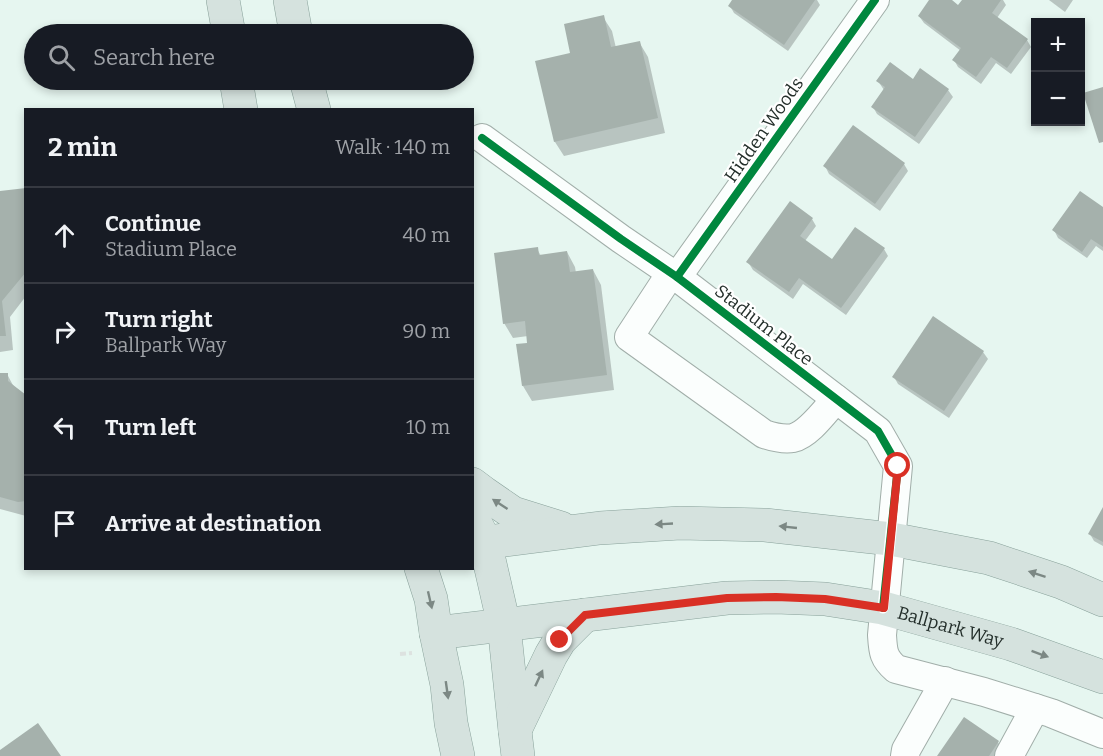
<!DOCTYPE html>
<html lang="en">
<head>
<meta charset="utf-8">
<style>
	body { margin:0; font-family:Bitter,serif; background:#242831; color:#f1f3f6 }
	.controls { position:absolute; right:18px; top:18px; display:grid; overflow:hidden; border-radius:0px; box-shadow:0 3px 9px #0003 }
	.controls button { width:54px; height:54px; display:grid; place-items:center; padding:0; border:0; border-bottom:2px solid #363941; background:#171b24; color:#f1f3f6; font:30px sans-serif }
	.stop { position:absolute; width:18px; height:18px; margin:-14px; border:4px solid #d93025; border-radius:50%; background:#fff }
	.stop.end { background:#d93025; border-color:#fff; box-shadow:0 2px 6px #0008 }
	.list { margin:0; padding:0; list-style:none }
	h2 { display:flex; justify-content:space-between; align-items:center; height:78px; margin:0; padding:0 24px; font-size:26px }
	h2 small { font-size:20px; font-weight:400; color:#9ea1a6 }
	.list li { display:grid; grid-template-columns:39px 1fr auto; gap:18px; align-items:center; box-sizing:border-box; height:96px; padding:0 24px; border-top:2px solid #363941 }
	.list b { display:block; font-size:22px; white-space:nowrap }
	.list p { margin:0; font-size:20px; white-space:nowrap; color:#9ea1a6 }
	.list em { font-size:20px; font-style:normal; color:#9ea1a6 }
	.icon { flex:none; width:33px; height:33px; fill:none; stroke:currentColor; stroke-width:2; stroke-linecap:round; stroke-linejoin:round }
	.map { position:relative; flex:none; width:1103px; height:756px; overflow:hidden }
	.search { position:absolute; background:#171b24; box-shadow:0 3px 9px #0003; left:24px; top:24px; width:450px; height:66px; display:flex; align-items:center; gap:15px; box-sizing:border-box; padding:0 21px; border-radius:33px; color:#9ea1a6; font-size:22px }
	.panel { position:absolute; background:#171b24; box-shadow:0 3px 9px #0003; left:24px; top:108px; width:450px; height:462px; border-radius:0px }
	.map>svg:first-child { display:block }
</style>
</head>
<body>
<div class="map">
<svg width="1103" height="756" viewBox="0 0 1103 756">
	<rect width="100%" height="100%" fill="#e6f6f0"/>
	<g fill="#0003">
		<polygon points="734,0 817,0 820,5 788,51 734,13 730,6"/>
		<polygon points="931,0 949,0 958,7 963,0 1003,0 1006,5 997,18 1027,40 1031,47 1011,74 996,63 981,84 958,67 954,60 961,51 924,23 919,16"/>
		<polygon points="1049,0 1073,0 1065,12"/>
		<polygon points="603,17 612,31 616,48 639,42 648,57 665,133 564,156 555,142 572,54"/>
		<polygon points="878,81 913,81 948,90 953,97 919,144 877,114 873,107 884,90"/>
		<polygon points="904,164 908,171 880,211 829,174 825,166"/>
		<polygon points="26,190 26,296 10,317 13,350 0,352 0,193"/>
		<polygon points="1103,209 1103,251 1096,246 1087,258 1058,238 1054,230"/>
		<polygon points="812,219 816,226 805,241 832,261 884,249 888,256 846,315 803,284 793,299 753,270 748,262"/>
		<polygon points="537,249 541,256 567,252 575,267 576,273 593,270 601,285 614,390 532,401 523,386 529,344 528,336 513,338 504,323"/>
		<polygon points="983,352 988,359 949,418 898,384 894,377"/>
		<polygon points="7,374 15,389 26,397 26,516 0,509 0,375"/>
		<polygon points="1103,510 1103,546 1094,541 1090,534"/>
		<polygon points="998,742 1004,754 1003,756 939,756"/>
	</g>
	<g fill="#a5b1ac">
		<polygon points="732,0 815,0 784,45 728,6"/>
		<polygon points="929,0 952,0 958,5 962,0 1001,0 992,13 1028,39 1007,68 991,57 976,77 952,60 961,48 918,16"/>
		<polygon points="604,15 611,47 640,41 658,118 554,142 535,61 570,53 564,24"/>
		<polygon points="890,62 913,79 920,68 949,89 915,137 871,107 885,87 876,81"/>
		<polygon points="1103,87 1103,142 1099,143 1083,93"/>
		<polygon points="853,125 905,163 875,204 823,166"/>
		<polygon points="26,188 26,272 2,301 6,336 0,336 0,191"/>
		<polygon points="1080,191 1103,207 1103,247 1091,239 1082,252 1052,230"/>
		<polygon points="790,201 813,218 800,236 832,259 855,227 885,248 841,308 799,278 789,292 746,262"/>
		<polygon points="538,247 539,255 567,251 570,272 593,269 607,375 522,386 516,344 527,343 525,321 503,324 494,253"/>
		<polygon points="933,316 984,351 944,411 892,377"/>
		<polygon points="0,373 8,373 8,381 26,395 26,501 18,502 0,497"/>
		<polygon points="1103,507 1103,542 1088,534"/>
		<polygon points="964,717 999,741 989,756 937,756"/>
		<polygon points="38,723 61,756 0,756 0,750"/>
	</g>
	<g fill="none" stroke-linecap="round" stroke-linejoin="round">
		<defs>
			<g id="minor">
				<path d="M482,138L621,239L677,277L878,431L898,466L882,635C883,651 883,658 896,669L984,692L1051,713L1103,734"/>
				<path d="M671,273L629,337L764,434C773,437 783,440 793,438C809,434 825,411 836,399"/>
				<polyline points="677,277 875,0"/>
				<polyline points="905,756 906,750 945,681"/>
				<polyline points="1009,756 1035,708"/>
			</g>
			<g id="major">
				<polyline points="223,0 229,34"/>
				<polyline points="290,0 296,34"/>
				<polyline points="236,80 241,110"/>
				<polyline points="306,80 314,110"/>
				<polyline points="472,484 484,493 513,513 561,528"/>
				<polyline points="472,516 485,542 504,625 515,731 518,756"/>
				<polyline points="472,544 600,528 680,523 765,525 891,539 989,558 1061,582 1103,600"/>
				<polyline points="421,568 431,599 436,633 447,685 451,723 458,756"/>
				<path id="s1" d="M436,633L727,598L776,597L825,599L883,608L1011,644L1103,677"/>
				<polyline points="515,730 551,655 560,640 585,615"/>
			</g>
		</defs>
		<use href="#minor" stroke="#a1aea9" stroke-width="30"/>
		<use href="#major" stroke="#88a19a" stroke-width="34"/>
		<polyline stroke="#dde2e0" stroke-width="4" stroke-dasharray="6 3" stroke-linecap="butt" points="400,654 412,653"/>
		<use href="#minor" stroke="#fbfefd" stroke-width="28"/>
		<use href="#major" stroke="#d5e2de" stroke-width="33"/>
		<defs>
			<g id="cycleway">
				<polyline points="482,138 621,239 677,277 878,431 898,466 883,608"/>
				<polyline points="677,277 875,0"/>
			</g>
		</defs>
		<use href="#cycleway" stroke="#fff" stroke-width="11"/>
		<use href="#cycleway" stroke="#00873e" stroke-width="8"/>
	</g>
	<defs><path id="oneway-solid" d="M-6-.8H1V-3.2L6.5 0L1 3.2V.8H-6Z" transform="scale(1.5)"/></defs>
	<g fill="#7c8884">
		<use href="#oneway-solid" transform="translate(500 504) rotate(-147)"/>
		<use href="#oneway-solid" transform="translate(664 524) rotate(177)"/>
		<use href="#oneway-solid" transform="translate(788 527) rotate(-174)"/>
		<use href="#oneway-solid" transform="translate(1037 574) rotate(-162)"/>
		<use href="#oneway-solid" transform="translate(430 600) rotate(77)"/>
		<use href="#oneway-solid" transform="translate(1040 654) rotate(20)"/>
		<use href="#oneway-solid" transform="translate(539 678) rotate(-65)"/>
		<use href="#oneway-solid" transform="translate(447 690) rotate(82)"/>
	</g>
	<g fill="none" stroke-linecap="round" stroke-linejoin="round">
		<polyline stroke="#d93025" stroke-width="8" points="560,640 585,615 727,598 776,597 825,599 884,608 898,466"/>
	</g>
	<g text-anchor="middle" stroke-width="4.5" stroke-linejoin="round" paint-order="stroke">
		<g font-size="18" fill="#242f2b" stroke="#fff">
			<text transform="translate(764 130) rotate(-55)" y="6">Hidden Woods</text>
			<text transform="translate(764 325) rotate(38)" y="6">Stadium Place</text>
			<text dy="6" stroke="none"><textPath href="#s1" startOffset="520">Ballpark Way</textPath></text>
		</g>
	</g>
</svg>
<div class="controls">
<button>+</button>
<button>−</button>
</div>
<div class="stop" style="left:898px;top:466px"></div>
<div class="stop end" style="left:560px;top:640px"></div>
<div class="search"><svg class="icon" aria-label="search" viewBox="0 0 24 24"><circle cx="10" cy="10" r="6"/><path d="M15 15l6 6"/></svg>Search here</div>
<section class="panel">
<h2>2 min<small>Walk · 140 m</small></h2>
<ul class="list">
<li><svg class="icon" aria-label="ahead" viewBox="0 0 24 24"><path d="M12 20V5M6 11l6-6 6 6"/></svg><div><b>Continue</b><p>Stadium Place</p></div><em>40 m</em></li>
<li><svg class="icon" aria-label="right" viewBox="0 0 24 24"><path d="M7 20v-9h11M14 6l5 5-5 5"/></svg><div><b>Turn right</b><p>Ballpark Way</p></div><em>90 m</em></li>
<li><svg class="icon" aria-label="left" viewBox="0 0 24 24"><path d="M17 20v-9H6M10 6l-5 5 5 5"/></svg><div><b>Turn left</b></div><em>10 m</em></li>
<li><svg class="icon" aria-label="arrive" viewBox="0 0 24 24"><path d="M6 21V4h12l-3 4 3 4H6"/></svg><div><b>Arrive at destination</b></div></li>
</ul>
</section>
</div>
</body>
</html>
